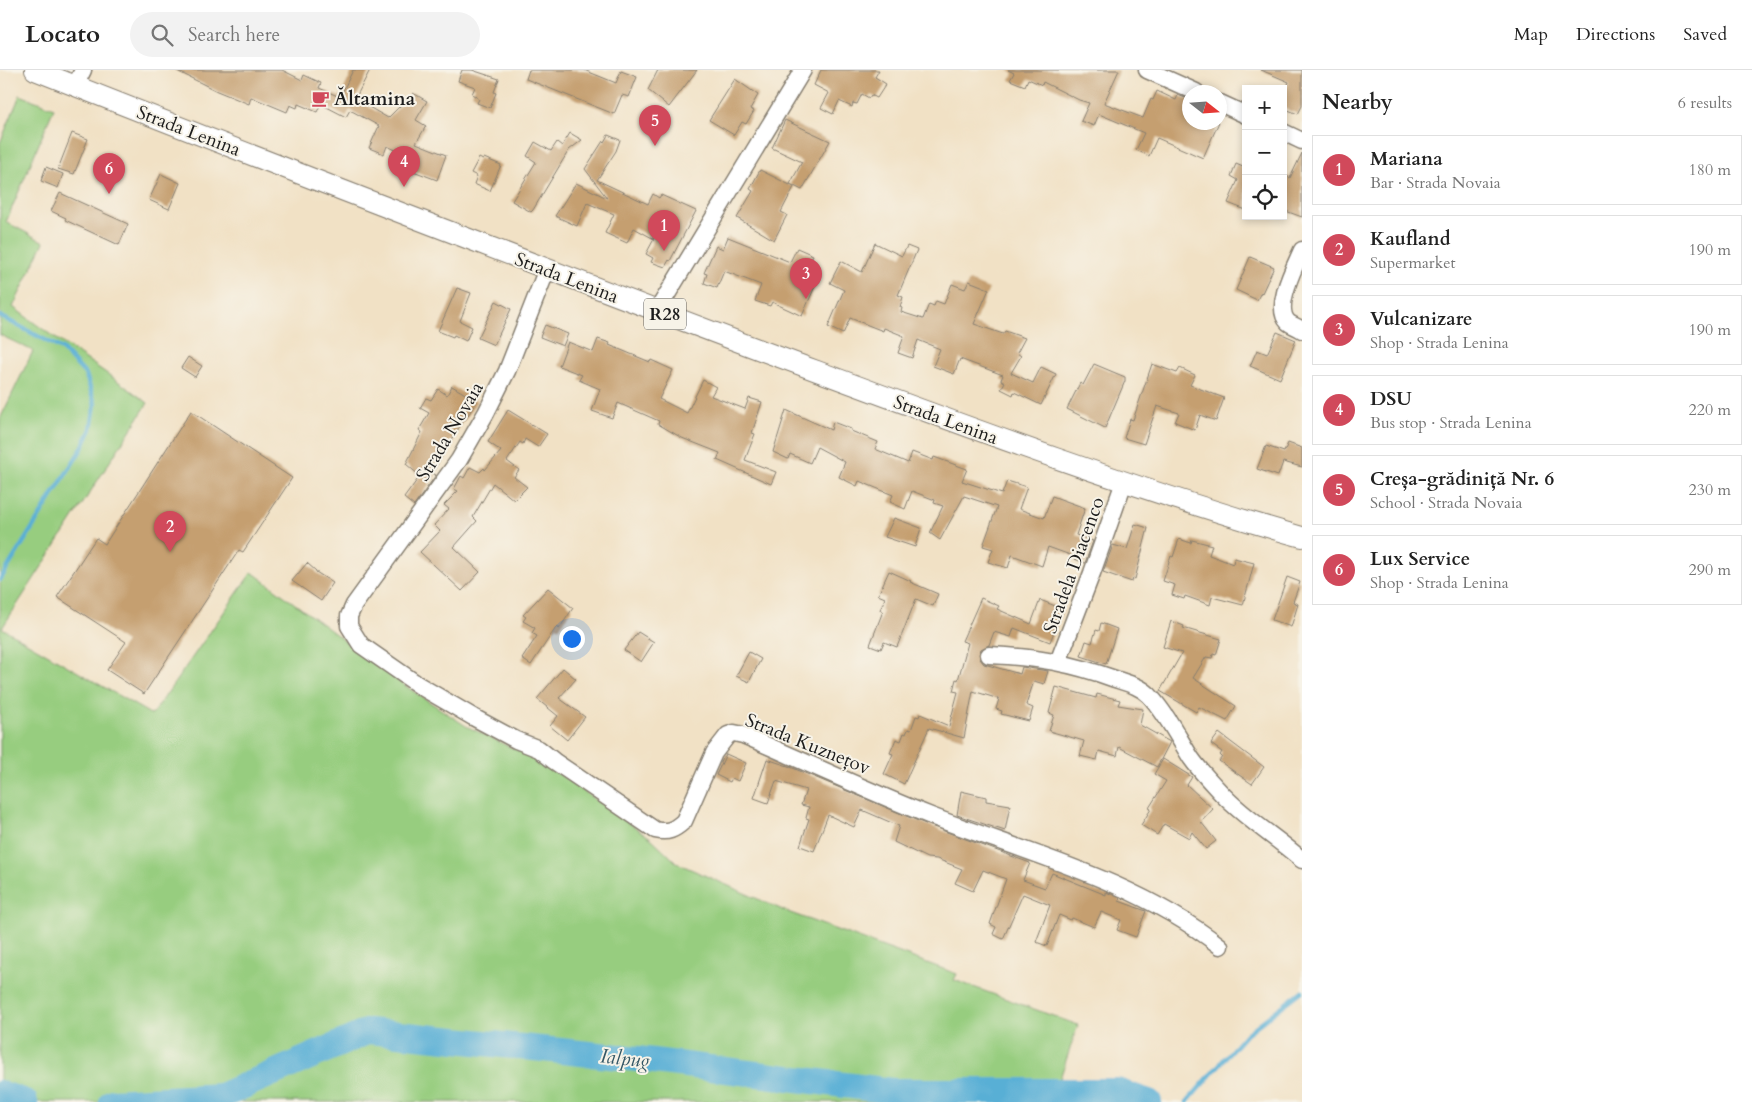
<!DOCTYPE html>
<html lang="en">
<head>
<meta charset="utf-8">
<style>
	body { margin:0; font-family:Cardo,serif; background:#f2f2f2; color:#222 }
	.controls { position:absolute; right:15px; top:15px; display:grid; overflow:hidden; border-radius:0px; box-shadow:0 2px 8px #0003 }
	.controls button { width:45px; height:45px; display:grid; place-items:center; padding:0; border:0; border-bottom:1px solid #e0e0e0; background:#fff; color:#222; font:25px sans-serif }
	.compass { position:absolute; left:1182px; top:15px; width:45px; height:45px; border-radius:50%; background:#fff; box-shadow:0 2px 8px #0003; rotate:107deg }
	.you { position:absolute; left:571px; top:568px; width:18px; height:18px; margin:-12px; border:4px solid #fff; border-radius:50%; background:#1a73e8; box-shadow:0 0 0 8px #1a73e833 }
	.badge { display:grid; place-items:center; width:32px; height:32px; border-radius:50%; background:#d1495b; color:#fff; font-size:16px; font-weight:700 }
	.pin { position:absolute; translate:-50% -41px; filter:drop-shadow(0 1px 2px #0008) }
	.pin::after { content:''; position:absolute; top:26px; width:18px; height:15px; background:inherit; clip-path:polygon(0 0,100% 0,50% 100%) }
	.list { margin:0; padding:0; list-style:none }
	h2 { display:flex; justify-content:space-between; align-items:center; height:65px; margin:0; padding:0 20px; font-size:21px }
	h2 small { font-size:16px; font-weight:400; color:#767676 }
	.list li { display:grid; grid-template-columns:32px 1fr auto; gap:15px; align-items:center; box-sizing:border-box; height:70px; margin:0 10px 10px; padding:0 10px; border:1px solid #e0e0e0; border-radius:0px }
	.list b { display:block; font-size:19px; white-space:nowrap }
	.list p { margin:0; font-size:16px; white-space:nowrap; color:#767676 }
	.list em { font-size:16px; font-style:normal; color:#767676 }
	.icon { flex:none; width:28px; height:28px; fill:none; stroke:currentColor; stroke-width:2; stroke-linecap:round; stroke-linejoin:round }
	.map { position:relative; flex:none; width:1302px; height:1032px; overflow:hidden }
	header { display:flex; align-items:center; gap:30px; box-sizing:border-box; height:70px; padding:0 25px; background:#fff; border-bottom:1px solid #e0e0e0 }
	header strong { font-size:24px }
	nav { display:flex; gap:28px; margin-inline-start:auto; font-size:18px }
	.search { width:350px; height:45px; background:#f2f2f2; display:flex; align-items:center; gap:12px; box-sizing:border-box; padding:0 18px; border-radius:28px; color:#767676; font-size:19px }
	main { display:flex }
	aside { flex:1; background:#fff }
	.map>svg:first-child { display:block }
</style>
</head>
<body>
<header>
<strong>Locato</strong>
<div class="search"><svg class="icon" aria-label="search" viewBox="0 0 24 24"><circle cx="10" cy="10" r="6"/><path d="M15 15l6 6"/></svg>Search here</div>
<nav><a>Map</a><a>Directions</a><a>Saved</a></nav>
</header>
<main>
<div class="map">
<svg width="1302" height="1032" viewBox="0 0 1302 1032">
	<rect width="100%" height="100%" fill="#f7f3e8"/>
	<filter id="ink" filterUnits="userSpaceOnUse"><feTurbulence type="fractalNoise" baseFrequency=".02" numOctaves="2"/><feDisplacementMap in="SourceGraphic" scale="10" xChannelSelector="R" yChannelSelector="G"/><feConvolveMatrix kernelMatrix="1 2 1 2 8 2 1 2 1" color-interpolation-filters="sRGB"/></filter>
	<filter id="wash" filterUnits="userSpaceOnUse"><feTurbulence type="fractalNoise" baseFrequency=".0096" numOctaves="4" result="noise"/><feDisplacementMap in="SourceGraphic" scale="20" xChannelSelector="R" yChannelSelector="G"/><feGaussianBlur stdDeviation="1.12" result="paint"/><feColorMatrix in="noise" values="0 0 0 0 0 0 0 0 0 0 0 0 0 0 0 0 0 1.4 0 .05"/><feComposite in="paint" operator="in"/></filter>
	<g filter="url(#wash)">
		<rect width="100%" height="100%" fill="#f1e1c5"/>
		<path fill="#97cd7f" stroke="#5a744e" d="M20,25L54,38L6,152L44,172L13,237C57,271 104,300 148,333L2,558L152,645L252,502L407,617L466,656L542,692L652,769L677,793L785,841L957,904L954,910L1078,955L1052,1032H0V349L33,281L0,265V73Z"/>
		<g fill="none" stroke-linecap="round" stroke-linejoin="round">
			<g stroke="#59afd5" stroke-width="4.5">
				<polyline points="0,246 62,279 86,305 95,334 91,359 82,378 0,510"/>
				<polyline points="1187,1032 1246,964 1302,921"/>
			</g>
			<g stroke="#59afd5" stroke-width="26">
				<polyline points="0,1023 25,1032"/>
				<polyline points="112,1032 221,1026 369,961 638,989 892,1021 1117,1021 1149,1032"/>
			</g>
		</g>
		<g id="blocks">
			<g fill="#c59f70">
				<polygon points="175,0 282,0 302,10 304,5 321,13 319,18 340,27 353,0 370,0 355,29 388,48 413,23 425,30 427,31 416,50 426,56 416,73 446,85 437,110 408,99 413,88 387,76 384,84 369,78 379,56 350,40 346,47 321,34 317,42 298,34 297,38 290,35 287,42 251,27 249,34 217,21"/>
				<polygon points="462,0 472,0 499,9 494,22 496,23 490,38 477,33 479,29 472,24 475,17 458,11"/>
				<polygon points="529,0 584,0 616,13 621,1 637,7 629,27 622,25 614,44 526,9"/>
				<polygon points="658,0 697,0 669,37 648,20"/>
				<polygon points="821,0 879,0 875,7 886,14 877,28 871,25 869,28 862,24 857,34 853,33 852,37 839,31 833,44 821,38 829,23 814,15"/>
				<polygon points="1008,0 1119,0 1104,33 1143,48 1151,29 1153,30 1157,21 1176,30 1178,25 1190,30 1190,52 1219,52 1203,88 1157,68 1149,86 1136,80 1144,63 1099,44 1094,56 1081,51 1089,33 1079,30 1043,12 1042,15 1028,9 1025,16 1010,10 1014,3"/>
				<polygon points="1261,0 1302,0 1302,36 1298,44 1283,38 1283,26 1289,12"/>
				<polygon points="735,9 758,25 750,39 754,41 746,54 742,52 734,65 709,50"/>
				<polygon points="785,50 830,71 802,120 790,114 802,92 772,78"/>
				<polygon points="72,63 88,69 74,104 58,99"/>
				<polygon points="570,63 582,70 569,80 533,140 531,142 512,131 536,92 527,86 535,72 551,81 557,72 562,76"/>
				<polygon points="608,65 620,70 616,81 597,110 648,134 653,124 659,128 661,125 696,141 670,191 669,190 665,197 651,192 653,188 646,184 654,169 634,158 627,173 605,163 614,144 587,133 577,156 555,146 576,113 607,128 585,99 603,71 604,72"/>
				<polygon points="1302,83 1302,147 1283,140 1283,104 1290,108"/>
				<polygon points="479,88 483,90 484,88 501,95 490,121 474,114 477,106 471,103"/>
				<polygon points="1246,90 1246,140 1228,133 1238,110 1231,106 1236,94 1243,97"/>
				<polygon points="46,97 63,104 58,118 41,111"/>
				<polygon points="760,100 794,117 781,142 787,145 774,170 737,148 753,121 750,119"/>
				<polygon points="161,104 180,113 169,139 149,130"/>
				<polygon points="60,123 128,154 119,175 65,150 66,148 51,141"/>
				<polygon points="728,167 790,192 797,178 813,185 804,206 817,212 802,246 772,232 770,236 755,231 761,215 724,201 717,218 704,213 707,204 704,203 716,176 723,179"/>
				<polygon points="875,173 902,186 907,176 917,180 898,225 903,227 900,237 902,238 901,242 923,249 929,234 934,236 936,231 944,234 952,214 965,219 969,211 989,219 974,254 1003,264 1005,261 1025,268 1017,283 1021,286 1011,303 1033,313 1041,297 1056,304 1041,335 1014,322 1013,325 1001,319 1005,312 1001,310 1003,305 960,289 954,304 933,296 940,279 918,270 912,288 898,283 904,266 884,258 883,261 850,248 843,264 828,257 844,220 830,213 841,191 862,202"/>
				<polygon points="1250,187 1274,197 1262,223 1261,222 1257,230 1236,220"/>
				<polygon points="457,218 471,223 460,251 472,257 466,271 454,265 453,267 438,261"/>
				<polygon points="496,231 511,239 494,275 478,268"/>
				<polygon points="545,255 568,264 563,276 540,267"/>
				<polygon points="1277,262 1296,270 1280,309 1250,296 1257,280 1267,284"/>
				<polygon points="598,269 610,273 609,275 650,292 651,290 673,300 659,329 687,343 703,310 716,317 711,326 745,339 749,328 762,332 752,363 755,364 745,390 776,402 771,414 717,390 720,383 682,368 658,354 659,351 618,333 612,348 592,341 600,319 579,310 582,305 559,296 568,272 593,282"/>
				<polygon points="188,287 202,296 195,307 181,298"/>
				<polygon points="1094,294 1125,307 1125,311 1105,358 1067,339 1080,313 1083,315"/>
				<polygon points="1152,294 1177,303 1180,298 1195,305 1190,315 1224,328 1216,351 1200,345 1195,360 1175,352 1179,343 1157,336 1144,374 1124,368 1130,349 1133,350"/>
				<polygon points="452,316 477,331 465,350 464,349 432,403 436,405 414,436 404,428 420,406 406,394 422,362 419,360 429,343 420,338 426,328 431,330 438,319 447,325"/>
				<polygon points="508,340 547,364 538,377 525,369 523,374 520,372 507,391 519,400 514,407 527,417 514,430 493,413 473,447 477,451 454,477 480,502 462,521 420,482 440,461 434,455 449,439 444,435 458,421 454,419 461,406 464,408 470,397 480,402 484,398 485,400 501,381 488,372"/>
				<polygon points="786,340 831,360 833,352 851,359 851,361 878,372 875,379 908,393 912,382 933,390 934,387 967,399 962,411 1002,424 1007,411 1027,417 1019,439 1044,448 1052,426 1085,438 1076,465 1093,471 1085,493 1072,488 1073,486 1048,477 1042,496 1012,485 1008,498 988,492 993,479 983,476 997,437 964,426 940,470 930,463 943,436 934,433 935,430 912,421 905,439 890,432 893,425 859,411 857,416 839,407 845,392 817,377 810,393 790,384 788,389 773,382"/>
				<polygon points="191,341 292,408 243,482 239,480 144,624 107,600 126,572 57,527 96,468 105,474"/>
				<polygon points="1288,373 1302,378 1302,397 1283,392 1278,406 1257,399 1266,376 1284,382"/>
				<polygon points="894,448 921,458 915,477 885,467"/>
				<polygon points="1135,454 1148,458 1135,509 1133,508 1132,512 1103,502 1113,475 1127,479"/>
				<polygon points="1179,469 1191,473 1192,470 1212,475 1209,485 1233,494 1234,488 1254,493 1243,535 1212,527 1210,535 1185,526 1184,529 1172,525 1175,515 1163,511 1171,486 1173,487"/>
				<polygon points="307,493 316,501 316,502 333,513 321,531 292,511"/>
				<polygon points="889,501 911,511 910,512 938,524 933,536 916,529 897,577 884,572 881,579 870,575 883,541 880,540 885,528 878,525"/>
				<polygon points="1287,507 1300,512 1293,532 1298,534 1291,557 1272,550"/>
				<polygon points="548,518 573,538 559,559 557,556 531,595 522,589 537,566 532,563 535,558 523,551 526,547 523,545"/>
				<polygon points="981,528 999,536 997,539 1031,554 1040,530 1063,539 1050,572 1014,558 1011,567 994,562 989,575 981,579 979,584 980,589 984,594 1020,604 1022,597 1048,601 1044,614 1034,611 1026,635 1033,638 1029,651 1001,644 1002,641 996,639 999,629 973,621 964,668 929,658 904,714 884,704 893,684 890,683 896,669 901,671 904,663 906,664 908,659 911,660 916,646 919,647 920,644 949,656 958,622 953,621 956,609 958,610 968,573 962,571"/>
				<polygon points="1171,551 1184,556 1183,558 1221,569 1216,585 1213,584 1212,588 1206,587 1193,608 1236,636 1227,651 1199,637 1196,642 1160,621 1182,583 1163,577"/>
				<polygon points="1101,553 1117,559 1106,594 1081,586 1086,571 1092,573 1096,560 1099,561"/>
				<polygon points="638,562 654,572 641,592 624,580"/>
				<polygon points="749,582 761,589 749,612 736,606"/>
				<polygon points="563,598 576,609 559,628 585,647 567,670 550,656 558,646 537,629"/>
				<polygon points="1056,617 1096,628 1097,624 1120,630 1118,635 1143,639 1140,655 1170,672 1157,697 1119,677 1117,686 1099,681 1097,690 1080,686 1084,671 1049,661 1054,645 1049,643"/>
				<polygon points="1219,663 1264,697 1252,714 1219,691 1222,687 1220,685 1222,682 1211,674"/>
				<polygon points="726,684 746,693 738,711 732,708 730,712 716,705"/>
				<polygon points="767,689 788,696 928,755 1030,793 1023,810 1045,818 1052,803 1106,825 1106,822 1120,828 1119,831 1146,841 1136,867 1117,860 1121,850 1101,842 1094,857 1072,848 1071,850 1059,845 1047,876 1036,872 1050,835 1023,824 1003,869 993,864 996,857 990,854 1006,809 983,800 973,821 955,813 962,799 937,789 927,788 894,772 899,756 862,740 854,757 828,745 814,781 800,776 809,749 806,748 809,737 801,735 806,720 776,711 768,733 754,728"/>
				<polygon points="1163,689 1192,707 1187,715 1213,739 1201,752 1216,771 1206,779 1192,762 1189,768 1164,754 1157,765 1141,755 1151,739 1149,738 1166,711 1154,704"/>
				<polygon points="961,721 986,727 986,731 1010,735 1005,761 957,745"/>
			</g>
		</g>
	</g>
	<g filter="url(#ink)">
		<use href="#blocks" fill-opacity="0" stroke="#867e70" stroke-width="1"/>
		<g fill="none" stroke-linecap="round" stroke-linejoin="round">
			<defs>
				<g id="minor">
					<polyline points="1147,0 1196,22"/>
					<polyline points="75,16 83,0"/>
					<polyline points="1220,33 1246,45"/>
					<polyline points="1283,62 1302,71"/>
					<path d="M1302,180C1295,196 1273,237 1288,252C1291,255 1298,257 1302,260"/>
					<path d="M547,199L507,301L486,343L459,390L354,535L349,546V556L361,575L420,616L473,647L516,670L539,679L554,691L655,760C668,763 674,760 684,751L714,683L728,665L734,663L743,665C806,692 868,721 931,746C1030,784 1135,810 1220,876"/>
					<polyline points="657,241 803,0"/>
					<path d="M989,585C1036,587 1071,593 1115,609C1127,613 1140,616 1149,625C1166,643 1178,667 1191,688C1200,701 1212,713 1223,725C1247,750 1276,767 1302,790"/>
					<polyline points="1058,592 1092,503 1124,412"/>
				</g>
				<path id="major" d="M35,0C277,96 520,189 763,281C941,347 1119,415 1302,467"/>
			</defs>
			<use href="#minor" stroke="#867e70" stroke-width="19"/>
			<use href="#major" stroke="#867e70" stroke-width="22"/>
			<use href="#minor" stroke="#fff" stroke-width="16"/>
			<use href="#major" stroke="#fff" stroke-width="20"/>
		</g>
	</g>
	<defs>
		<symbol id="cafe-bare" viewBox="-9 -9 18 18"><path d="M-5.5-4.5H6V0H3Q3 3.5 0 3.5H-2.5Q-5.5 3.5-5.5 0ZM3-3.2v2h1.7v-2ZM-6 4.5H4V6H-6Z" fill="#d1495b" stroke="#f7f3e8" stroke-width="2.5" paint-order="stroke"/></symbol>
	</defs>
	<g fill-rule="evenodd">
		<use href="#cafe-bare" x="308" y="16" width="25" height="25"/>
	</g>
	<g text-anchor="middle" stroke-width="4" stroke-linejoin="round" paint-order="stroke">
		<rect fill="#f7f3e8" stroke="#5e5c59" stroke-width="1" x="644" y="228.5" width="42" height="31" rx="4"/>
		<g font-size="18" font-weight="bold" fill="#1c1c1c">
			<text x="665" y="250">R28</text>
		</g>
		<g font-size="19" font-weight="bold" fill="#1c1c1c" stroke="#f7f3e8" text-anchor="start">
			<text x="334" y="35">Ăltamina</text>
		</g>
		<g font-size="19" fill="#1c1c1c" stroke="#f7f3e8">
			<text transform="translate(189 60) rotate(21)" y="7">Strada Lenina</text>
			<text transform="translate(567 207) rotate(21)" y="7">Strada Lenina</text>
			<text transform="translate(946 349) rotate(20)" y="7">Strada Lenina</text>
			<text transform="translate(449 361) rotate(-59)" y="7">Strada Novaia</text>
			<text transform="translate(1073 495) rotate(-70)" y="7">Stradela Diacenco</text>
			<text transform="translate(808 673) rotate(22)" y="7">Strada Kuznețov</text>
		</g>
		<g font-size="20" font-style="italic" fill="#345766" stroke="#f7f3e8">
			<text transform="translate(625 988) rotate(6)" y="7">Ialpug</text>
		</g>
	</g>
</svg>
<div class="controls">
<button>+</button>
<button>−</button>
<button><svg class="icon" aria-label="locate" viewBox="0 0 24 24"><circle cx="12" cy="12" r="6"/><path d="M12 2v4M12 18v4M2 12h4M18 12h4"/></svg></button>
</div>
<svg class="compass" viewBox="-18 -18 36 36"><path d="M0-13l5 13h-10z" fill="#e53935"/><path d="M0 13l5-13h-10z" fill="#767676"/></svg>
<div class="you"></div>
<div class="pin badge" style="left:664px;top:181px">1</div>
<div class="pin badge" style="left:170px;top:482px">2</div>
<div class="pin badge" style="left:806px;top:229px">3</div>
<div class="pin badge" style="left:404px;top:117px">4</div>
<div class="pin badge" style="left:655px;top:76px">5</div>
<div class="pin badge" style="left:109px;top:124px">6</div>
</div>
<aside>
<h2>Nearby<small>6 results</small></h2>
<ul class="list">
<li><span class="badge">1</span><div><b>Mariana</b><p>Bar · Strada Novaia</p></div><em>180 m</em></li>
<li><span class="badge">2</span><div><b>Kaufland</b><p>Supermarket</p></div><em>190 m</em></li>
<li><span class="badge">3</span><div><b>Vulcanizare</b><p>Shop · Strada Lenina</p></div><em>190 m</em></li>
<li><span class="badge">4</span><div><b>DSU</b><p>Bus stop · Strada Lenina</p></div><em>220 m</em></li>
<li><span class="badge">5</span><div><b>Creșa-grădiniță Nr. 6</b><p>School · Strada Novaia</p></div><em>230 m</em></li>
<li><span class="badge">6</span><div><b>Lux Service</b><p>Shop · Strada Lenina</p></div><em>290 m</em></li>
</ul>
</aside>
</main>
</body>
</html>
